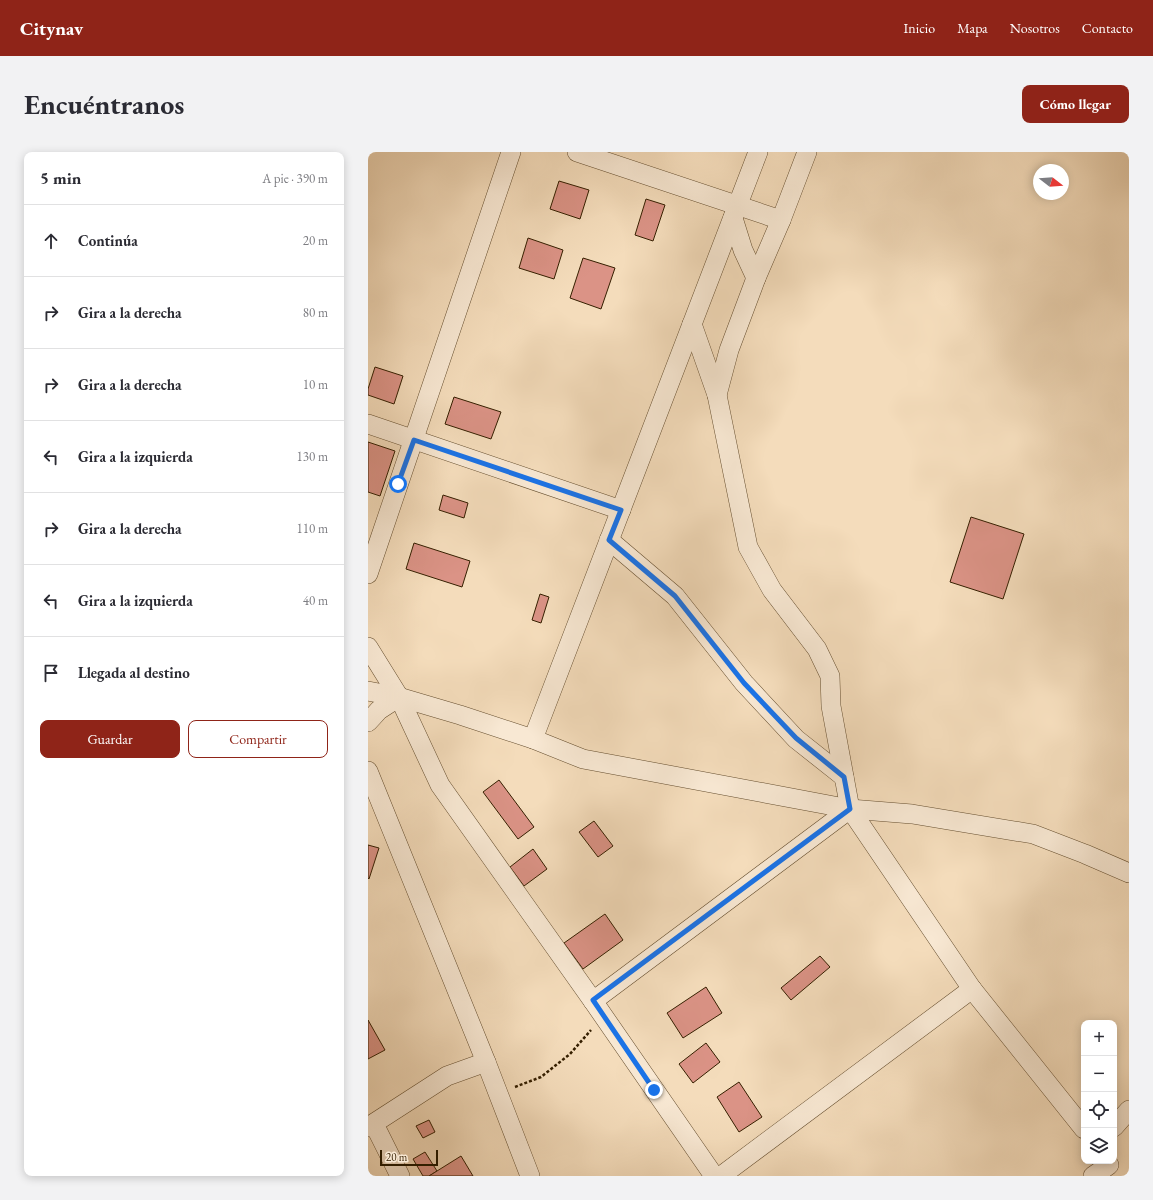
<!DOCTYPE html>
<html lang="es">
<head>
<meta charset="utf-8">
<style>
	body { margin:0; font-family:"EB Garamond",serif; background:#f2f2f3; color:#2b2b33 }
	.controls { position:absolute; right:12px; bottom:12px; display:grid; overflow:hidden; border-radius:8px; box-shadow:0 2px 10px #0003 }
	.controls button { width:36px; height:36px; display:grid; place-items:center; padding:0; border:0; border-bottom:1px solid #e1e1e2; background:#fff; color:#2b2b33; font:20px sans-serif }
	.compass { position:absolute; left:665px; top:12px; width:36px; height:36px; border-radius:50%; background:#fff; box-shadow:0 2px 10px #0003; rotate:107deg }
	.scale { position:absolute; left:12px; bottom:10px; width:58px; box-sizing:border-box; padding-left:4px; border:2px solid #351f00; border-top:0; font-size:11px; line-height:14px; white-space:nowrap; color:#351f00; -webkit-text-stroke:3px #f8e8d3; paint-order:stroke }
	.stop { position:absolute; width:12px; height:12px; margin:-9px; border:3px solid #1a73e8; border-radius:50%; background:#fff }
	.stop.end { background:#1a73e8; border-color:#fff; box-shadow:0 1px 4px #0008 }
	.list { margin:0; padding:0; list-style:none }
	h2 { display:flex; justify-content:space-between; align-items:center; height:52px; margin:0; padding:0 16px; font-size:17px }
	h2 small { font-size:13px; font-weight:400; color:#7c7c81 }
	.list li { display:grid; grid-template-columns:26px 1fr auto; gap:12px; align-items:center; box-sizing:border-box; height:72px; padding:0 16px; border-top:1px solid #e1e1e2 }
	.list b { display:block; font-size:15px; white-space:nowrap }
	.list em { font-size:13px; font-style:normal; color:#7c7c81 }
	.actions { display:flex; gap:8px; padding:12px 16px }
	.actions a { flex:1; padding:9px 0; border:1px solid #8f2418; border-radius:8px; text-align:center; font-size:14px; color:#8f2418 }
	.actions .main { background:#8f2418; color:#fff }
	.icon { flex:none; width:22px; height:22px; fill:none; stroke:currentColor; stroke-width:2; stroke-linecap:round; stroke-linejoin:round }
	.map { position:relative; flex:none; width:761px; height:1024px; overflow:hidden; border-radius:8px }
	header { display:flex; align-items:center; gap:24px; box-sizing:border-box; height:56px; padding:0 20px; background:#8f2418; color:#fff }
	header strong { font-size:19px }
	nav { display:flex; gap:22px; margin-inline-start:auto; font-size:14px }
	.intro { display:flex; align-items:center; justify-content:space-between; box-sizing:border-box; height:96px; padding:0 24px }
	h1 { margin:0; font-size:28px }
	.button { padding:10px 18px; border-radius:8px; background:#8f2418; color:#fff; font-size:14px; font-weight:700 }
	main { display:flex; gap:24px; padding:0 24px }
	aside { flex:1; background:#fff; border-radius:8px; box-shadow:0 2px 10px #0003 }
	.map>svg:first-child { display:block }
</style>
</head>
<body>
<header>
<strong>Citynav</strong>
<nav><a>Inicio</a><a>Mapa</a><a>Nosotros</a><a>Contacto</a></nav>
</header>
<div class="intro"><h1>Encuéntranos</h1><a class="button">Cómo llegar</a></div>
<main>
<aside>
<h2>5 min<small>A pie · 390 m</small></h2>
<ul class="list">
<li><svg class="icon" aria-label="ahead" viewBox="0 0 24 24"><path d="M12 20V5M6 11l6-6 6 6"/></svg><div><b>Continúa</b></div><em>20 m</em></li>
<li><svg class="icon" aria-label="right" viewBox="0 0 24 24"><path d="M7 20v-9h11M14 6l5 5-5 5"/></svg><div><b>Gira a la derecha</b></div><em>80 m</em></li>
<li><svg class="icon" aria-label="right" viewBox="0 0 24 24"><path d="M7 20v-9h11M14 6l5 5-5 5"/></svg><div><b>Gira a la derecha</b></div><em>10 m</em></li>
<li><svg class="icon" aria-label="left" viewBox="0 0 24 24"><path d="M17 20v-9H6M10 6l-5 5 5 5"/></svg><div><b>Gira a la izquierda</b></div><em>130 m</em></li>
<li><svg class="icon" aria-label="right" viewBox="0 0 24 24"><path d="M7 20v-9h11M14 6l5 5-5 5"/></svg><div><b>Gira a la derecha</b></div><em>110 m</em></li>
<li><svg class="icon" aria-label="left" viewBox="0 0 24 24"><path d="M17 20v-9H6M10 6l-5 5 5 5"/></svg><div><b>Gira a la izquierda</b></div><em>40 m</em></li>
<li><svg class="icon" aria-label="arrive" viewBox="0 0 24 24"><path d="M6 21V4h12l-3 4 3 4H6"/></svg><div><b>Llegada al destino</b></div></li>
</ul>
<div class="actions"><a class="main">Guardar</a><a>Compartir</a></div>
</aside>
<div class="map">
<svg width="761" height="1024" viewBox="0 0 761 1024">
	<rect width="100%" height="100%" fill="#f4dcbb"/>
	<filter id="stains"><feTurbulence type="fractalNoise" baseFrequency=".005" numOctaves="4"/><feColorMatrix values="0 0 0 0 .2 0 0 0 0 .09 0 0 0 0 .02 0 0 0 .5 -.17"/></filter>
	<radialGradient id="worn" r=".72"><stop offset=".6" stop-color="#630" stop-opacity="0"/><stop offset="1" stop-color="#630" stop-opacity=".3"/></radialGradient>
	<g fill="#db9386" stroke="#351f00">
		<polygon points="191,29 221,38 212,67 182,57"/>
		<polygon points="278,47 297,53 285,89 267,83"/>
		<polygon points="160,86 195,98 186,127 151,116"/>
		<polygon points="215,106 247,116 233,157 202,146"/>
		<polygon points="7,215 35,224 26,252 0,243 0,237"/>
		<polygon points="86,245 133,260 123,287 77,272"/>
		<polygon points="0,290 27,299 12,344 0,340"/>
		<polygon points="75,343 100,351 96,366 71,358"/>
		<polygon points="603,365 656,382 635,447 582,430"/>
		<polygon points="46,391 102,409 94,435 38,417"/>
		<polygon points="172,442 181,445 173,471 164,468"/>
		<polygon points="131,628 166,675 150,687 115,640"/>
		<polygon points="226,669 245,694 230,705 211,680"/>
		<polygon points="0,693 11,696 1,727 0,726"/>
		<polygon points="165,697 179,717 156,734 142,715"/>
		<polygon points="237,762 255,788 215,817 196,791"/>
		<polygon points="452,804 462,815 423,848 413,836"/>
		<polygon points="338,835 354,861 315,886 299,861"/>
		<polygon points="0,868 17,898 0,907"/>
		<polygon points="338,891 352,910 325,931 311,912"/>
		<polygon points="371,930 394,965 371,980 349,945"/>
		<polygon points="61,968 67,980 55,986 48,974"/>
		<polygon points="57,1000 69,1019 61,1024 55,1024 45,1007"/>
		<polygon points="93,1004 105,1024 61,1024"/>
	</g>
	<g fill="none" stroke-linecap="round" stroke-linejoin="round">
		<defs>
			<g id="street">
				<polyline points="209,0 413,68"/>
				<polyline points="365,66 375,98 388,126"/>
				<polyline points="324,172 349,243 380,395 404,438 449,497 462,524 463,554 482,657 604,837 716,977"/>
				<polyline points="349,243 361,198 388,126 413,68 439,0"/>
				<polyline points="0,272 253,358"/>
				<polyline points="241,388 307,444 376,531 428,587 476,625"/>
				<polyline points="0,422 143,0"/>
				<polyline points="0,495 31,545 72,633 225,849 346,1024"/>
				<polyline points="0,539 31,545 92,563 165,587 215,607 482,657 544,662 665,682 717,702 761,721"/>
				<polyline points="0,570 11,558 31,545"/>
				<polyline points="165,587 390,0"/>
				<polyline points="0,619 118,910"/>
				<polyline points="225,849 482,657"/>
				<polyline points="6,972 32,1024"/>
				<polyline points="0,975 79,924 118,910 162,1024"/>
				<polyline points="746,975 761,958"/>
				<polyline points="353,1024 604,837"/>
				<polyline points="725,1024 741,1013"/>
			</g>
		</defs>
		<use href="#street" stroke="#654e2f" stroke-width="20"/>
		<polyline stroke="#351f00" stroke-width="2.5" stroke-dasharray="3 2" stroke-linecap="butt" points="147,935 173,925 202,902 223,878"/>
		<use href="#street" stroke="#f8e8d3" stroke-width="19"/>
	</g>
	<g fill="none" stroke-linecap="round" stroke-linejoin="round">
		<polyline stroke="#1a73e8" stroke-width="5" points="30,332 46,288 253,358 241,388 307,444 376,531 428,586 476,625 482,657 225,848 286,938"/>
	</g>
	<rect width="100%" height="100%" filter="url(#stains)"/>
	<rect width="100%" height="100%" fill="url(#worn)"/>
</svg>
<div class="controls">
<button>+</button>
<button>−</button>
<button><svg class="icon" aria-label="locate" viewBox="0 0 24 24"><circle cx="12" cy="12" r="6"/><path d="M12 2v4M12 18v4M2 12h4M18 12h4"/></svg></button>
<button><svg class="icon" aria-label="layers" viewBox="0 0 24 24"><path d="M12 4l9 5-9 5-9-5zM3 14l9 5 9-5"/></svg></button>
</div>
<svg class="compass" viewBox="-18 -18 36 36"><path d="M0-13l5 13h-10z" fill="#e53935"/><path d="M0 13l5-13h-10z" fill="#7c7c81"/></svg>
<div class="scale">20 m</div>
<div class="stop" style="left:30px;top:332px"></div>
<div class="stop end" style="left:286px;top:938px"></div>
</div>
</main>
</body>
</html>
